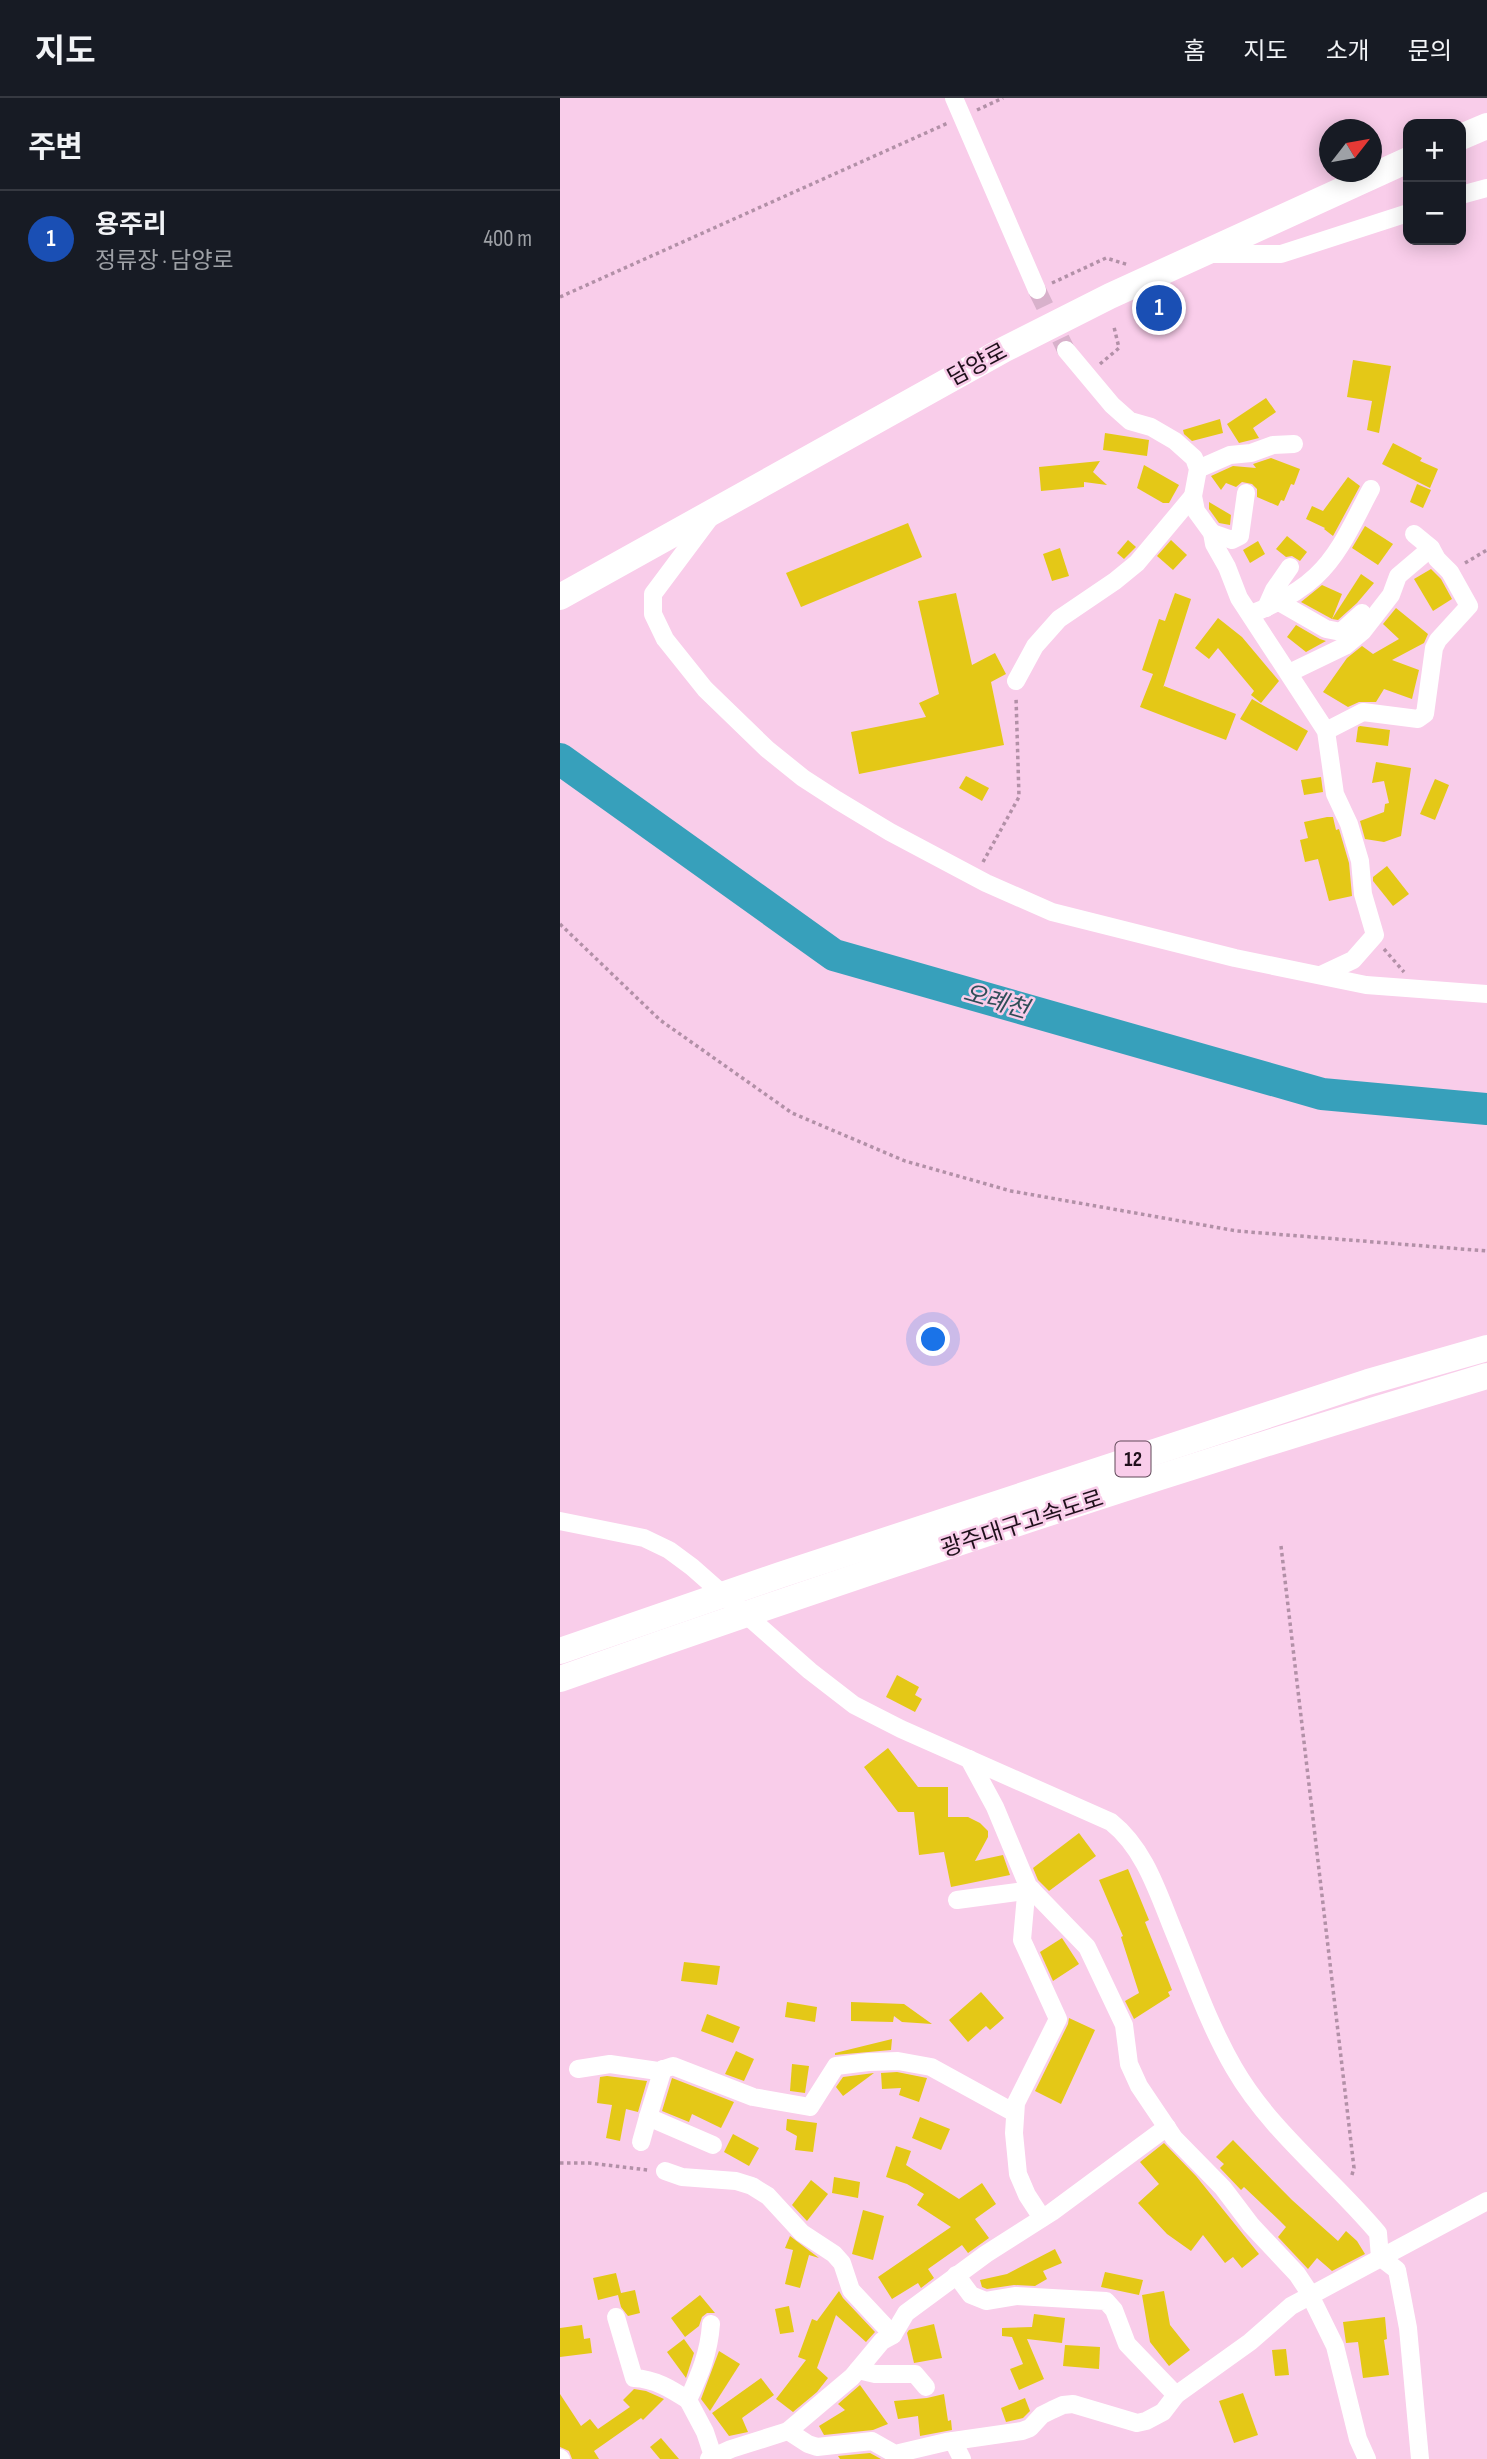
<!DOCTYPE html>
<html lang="ko">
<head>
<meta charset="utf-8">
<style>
	body { margin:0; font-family:"Sofia Sans Condensed","Noto Sans KR",sans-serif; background:#20242c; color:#f1f3f6 }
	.controls { position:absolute; right:21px; top:21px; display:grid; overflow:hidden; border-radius:14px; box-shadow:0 4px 18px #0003 }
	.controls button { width:63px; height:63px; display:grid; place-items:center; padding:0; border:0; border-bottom:2px solid #363941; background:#171b24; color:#f1f3f6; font:35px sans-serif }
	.compass { position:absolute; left:759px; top:21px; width:63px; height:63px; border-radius:50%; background:#171b24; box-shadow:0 4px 18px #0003; rotate:59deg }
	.you { position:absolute; left:374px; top:1242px; width:24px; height:24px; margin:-18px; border:5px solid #fff; border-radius:50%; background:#1a73e8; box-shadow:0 0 0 10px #1a73e833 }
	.badge { display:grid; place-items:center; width:46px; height:46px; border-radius:50%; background:#1a73e8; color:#fff; font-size:23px; font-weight:700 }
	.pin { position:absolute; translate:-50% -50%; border:4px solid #fff; box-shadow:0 2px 7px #0006 }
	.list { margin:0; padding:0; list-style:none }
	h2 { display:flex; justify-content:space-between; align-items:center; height:91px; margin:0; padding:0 28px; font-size:30px }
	h2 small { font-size:23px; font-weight:400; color:#9ea1a6 }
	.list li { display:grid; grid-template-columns:46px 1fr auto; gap:21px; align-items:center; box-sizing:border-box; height:98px; padding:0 28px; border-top:2px solid #363941 }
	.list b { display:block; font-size:26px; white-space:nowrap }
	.list p { margin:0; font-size:23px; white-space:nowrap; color:#9ea1a6 }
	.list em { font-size:23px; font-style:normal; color:#9ea1a6 }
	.map { position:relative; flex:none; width:927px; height:2361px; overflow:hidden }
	header { display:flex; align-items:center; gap:42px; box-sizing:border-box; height:98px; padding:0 35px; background:#171b24; border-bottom:2px solid #363941 }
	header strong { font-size:33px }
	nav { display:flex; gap:38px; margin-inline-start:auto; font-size:24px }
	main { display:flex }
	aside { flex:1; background:#171b24 }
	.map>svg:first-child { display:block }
</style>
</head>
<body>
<header>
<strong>지도</strong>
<nav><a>홈</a><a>지도</a><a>소개</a><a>문의</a></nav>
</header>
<main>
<aside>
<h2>주변<small></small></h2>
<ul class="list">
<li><span class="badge" style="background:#1a4fb4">1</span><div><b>용주리</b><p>정류장 · 담양로</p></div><em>400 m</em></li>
</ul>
</aside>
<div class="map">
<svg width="927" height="2361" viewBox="0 0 927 2361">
	<rect width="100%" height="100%" fill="#f9cdea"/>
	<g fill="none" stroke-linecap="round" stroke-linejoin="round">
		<polyline stroke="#37a0bb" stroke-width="32" points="0,661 274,857 762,996 927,1011"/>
	</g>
	<g fill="#e4c817">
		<polygon points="793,262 831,268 819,335 807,332 812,303 787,299"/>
		<polygon points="706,300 716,314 693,330 699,340 679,345 667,326"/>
		<polygon points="660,321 663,335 632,343 624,336 623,332"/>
		<polygon points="545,335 589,342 587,358 543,352"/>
		<polygon points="833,345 862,360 860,363 878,371 870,390 822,366"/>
		<polygon points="711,360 740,371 734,387 731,386 724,403 721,402 718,408 697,399 697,391 692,386 682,384 676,389 666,385 661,392 651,378 673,368 696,370 693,366"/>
		<polygon points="540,363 533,374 547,387 524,384 524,389 481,393 479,369"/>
		<polygon points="584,367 619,387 609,405 603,405 577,390"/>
		<polygon points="788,379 800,388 773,438 764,431 765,430 746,421 752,408 763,413"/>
		<polygon points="857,386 871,392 863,410 850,404"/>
		<polygon points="649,404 671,417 670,427 659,425 649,411"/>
		<polygon points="348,425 362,459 241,509 226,475"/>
		<polygon points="805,428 833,446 818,467 792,450"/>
		<polygon points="727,438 747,454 740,463 732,458 726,459 716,451"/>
		<polygon points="568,442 576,449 564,461 557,455"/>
		<polygon points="611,442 627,457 613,472 597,458"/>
		<polygon points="698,443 705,456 690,465 683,452"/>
		<polygon points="500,450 509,478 492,483 483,456"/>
		<polygon points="871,471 881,481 892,501 873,513 854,481"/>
		<polygon points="801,476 814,485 797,505 778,522 772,521"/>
		<polygon points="762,487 782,496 772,521 741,504"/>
		<polygon points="396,495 412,567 435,555 446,576 431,584 444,647 299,676 291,634 366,619 359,605 379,596 358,503"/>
		<polygon points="615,495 631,501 603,590 604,588 676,616 666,642 580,609 593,576 582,572 599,521 605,523"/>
		<polygon points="836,510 868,536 864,545 832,562 859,572 852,601 824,591 816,604 799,604 788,609 763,594 787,560 802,548 813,556 839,541 823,526"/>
		<polygon points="658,520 682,539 719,583 701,605 691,597 694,593 658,550 649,561 635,550"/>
		<polygon points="736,527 760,541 766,543 746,554 727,539"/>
		<polygon points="692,601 748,633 737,653 680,621"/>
		<polygon points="800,628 830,632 828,648 796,644 798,629"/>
		<polygon points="816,664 851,670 841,738 824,744 805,741 800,723 824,714 825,706 829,705 824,683 812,685"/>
		<polygon points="406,678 429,690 422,703 399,690"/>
		<polygon points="761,679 763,694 744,697 741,682"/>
		<polygon points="875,681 889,687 875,722 860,716"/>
		<polygon points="767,719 773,719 776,732 779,731 789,765 792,798 769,803 758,761 745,764 740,742 748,740 744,724"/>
		<polygon points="827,768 849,796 833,808 813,783 813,779"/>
		<polygon points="337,1577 359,1589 355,1597 362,1601 355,1614 326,1599"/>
		<polygon points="328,1650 358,1689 388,1689 388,1719 408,1719 420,1725 428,1733 428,1739 415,1763 443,1757 450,1777 391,1789 384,1754 359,1757 354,1714 338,1714 304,1669"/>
		<polygon points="519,1735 536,1758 489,1793 478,1782 473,1770"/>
		<polygon points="568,1771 589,1822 585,1824 612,1892 608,1894 610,1898 574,1921 565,1903 579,1895 561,1839 563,1838 539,1782"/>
		<polygon points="502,1840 519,1866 493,1883 480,1854"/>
		<polygon points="124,1864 160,1868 157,1887 121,1883"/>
		<polygon points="421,1894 444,1920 430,1932 426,1928 408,1944 389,1922"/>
		<polygon points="227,1904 257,1909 255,1924 225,1919"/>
		<polygon points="291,1904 344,1906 372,1926 342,1924 334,1918 333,1924 291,1923"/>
		<polygon points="147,1916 180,1929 173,1945 141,1933"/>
		<polygon points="509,1920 535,1932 501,2006 475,1993 508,1926"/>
		<polygon points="332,1941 331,1952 275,1957 275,1955"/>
		<polygon points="176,1953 194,1961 184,1983 165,1976"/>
		<polygon points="232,1966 249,1968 245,1995 230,1993"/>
		<polygon points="337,1974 367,1980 359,2004 339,1997 341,1990 322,1991 321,1975"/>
		<polygon points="314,1975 283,1998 276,1989 283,1979"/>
		<polygon points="47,1978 87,1983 78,2014 66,2011 60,2043 46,2040 52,2007 37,2005 40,1979"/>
		<polygon points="112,1980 174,2004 161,2030 132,2016 129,2024 102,2013"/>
		<polygon points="360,2019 390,2031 381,2052 352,2040"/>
		<polygon points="227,2021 257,2025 253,2054 235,2052 237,2038 226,2032"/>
		<polygon points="173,2036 199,2050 189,2068 164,2054"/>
		<polygon points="673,2042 732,2102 778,2143 786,2133 797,2143 805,2156 772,2173 757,2160 748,2171 718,2139 726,2129 720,2123 684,2089 681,2092 660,2070 664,2066 656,2059"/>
		<polygon points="604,2045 636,2078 699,2156 682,2170 673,2159 665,2165 643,2137 631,2153 607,2136 578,2105 599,2086 580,2064"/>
		<polygon points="336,2048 351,2053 346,2067 399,2101 422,2085 436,2106 415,2121 429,2140 408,2155 402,2147 368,2171 374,2180 361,2190 358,2185 332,2201 318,2179 391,2129 357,2107 364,2096 347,2086 326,2079"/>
		<polygon points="274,2079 300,2084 298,2100 272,2095"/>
		<polygon points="251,2082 268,2096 247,2123 232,2107"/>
		<polygon points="303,2112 324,2118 313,2162 292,2156"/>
		<polygon points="230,2138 259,2160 249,2157 240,2190 225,2186 233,2152 225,2150"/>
		<polygon points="495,2151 502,2165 483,2173 487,2181 475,2188 454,2187 427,2191 422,2189 420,2182 447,2176"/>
		<polygon points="545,2174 583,2182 579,2197 541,2189"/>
		<polygon points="56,2175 61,2195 75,2192 80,2215 68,2218 61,2209 58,2197 38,2202 33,2180"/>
		<polygon points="279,2193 283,2200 315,2234 306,2244 276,2217 257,2270 268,2280 257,2294 233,2314 216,2301 246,2262 238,2259 252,2221 257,2223"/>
		<polygon points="604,2193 610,2227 630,2252 609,2268 590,2244 582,2197"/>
		<polygon points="140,2197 155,2215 147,2215 142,2219 139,2228 125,2239 111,2220"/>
		<polygon points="229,2208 234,2234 220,2236 215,2211"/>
		<polygon points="474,2216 505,2220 502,2245 467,2241 484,2281 459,2292 450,2271 463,2266 452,2239 442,2238 442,2230 472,2229"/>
		<polygon points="825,2219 827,2241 824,2242 829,2277 803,2280 798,2244 786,2245 783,2224"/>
		<polygon points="374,2226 382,2260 354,2265 347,2235 349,2232"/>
		<polygon points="22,2227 24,2241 30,2240 32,2255 0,2259 0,2230"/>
		<polygon points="124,2241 134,2255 126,2280 107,2254"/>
		<polygon points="505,2247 540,2249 539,2271 503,2268"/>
		<polygon points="726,2251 729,2277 715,2278 712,2252"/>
		<polygon points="159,2253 180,2266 150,2313 141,2301"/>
		<polygon points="201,2280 214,2297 182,2320 188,2334 169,2338 152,2315"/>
		<polygon points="300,2287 328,2326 313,2332 264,2337 259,2328 285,2312 278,2306"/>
		<polygon points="74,2291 86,2293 104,2301 83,2322 81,2320 34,2353 39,2361 12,2361 9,2353 0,2349 0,2296 21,2328 30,2321 38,2331 70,2309 63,2302"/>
		<polygon points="683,2295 698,2337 674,2345 659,2303"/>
		<polygon points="384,2296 388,2323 391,2322 392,2332 360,2338 358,2318 338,2321 334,2303 367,2300"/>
		<polygon points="465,2300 470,2313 463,2320 446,2324 441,2310"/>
		<polygon points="101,2340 119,2361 100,2361 90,2349"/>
		<polygon points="310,2355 321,2361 280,2361 278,2358"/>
	</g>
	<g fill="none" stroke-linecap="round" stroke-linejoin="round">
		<polyline stroke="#d8b1cb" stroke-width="18" stroke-dasharray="18 9" stroke-linecap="butt" points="477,192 506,252"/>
		<g stroke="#b290a7" stroke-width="3.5" stroke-dasharray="3.5 3.5" stroke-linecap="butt">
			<polyline points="417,12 443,0"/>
			<polyline points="492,185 546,160 569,167"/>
			<polyline points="0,199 388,25"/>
			<polyline points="540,266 559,250 554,229"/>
			<polyline points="905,465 927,452"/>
			<polyline points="423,764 459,699 456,599"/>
			<polyline points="0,826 100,922 232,1015 345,1063 451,1093 677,1133 927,1153"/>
			<polyline points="824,851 844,874"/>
			<polyline points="721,1448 794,2070 791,2080"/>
			<polyline points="0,2065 29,2065 88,2072"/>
		</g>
		<g stroke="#fff" stroke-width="18">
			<polyline points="394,0 477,192"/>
			<polyline points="901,97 927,90"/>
			<polyline points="652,156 721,156 848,115"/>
			<polyline points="506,252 552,307 570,323 591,329 615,343 634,360 638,371 633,398 636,413 652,435 654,446 667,469 679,500 766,633 775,696 789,726 800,763 803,796 815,837 793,862 761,877"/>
			<polyline points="638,371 670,357 691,355 713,347 734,346"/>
			<polyline points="149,421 93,496 93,516 105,541 145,591 207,651 243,680 277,702 330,734 426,785 492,814 675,860 806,887 927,896"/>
			<polyline points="652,435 672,442 680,438 686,395"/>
			<polyline points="719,504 766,531 781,534 802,515"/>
			<polyline points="706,510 714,492 730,469"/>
			<path d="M691,516C714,507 738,495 756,478C781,455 795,420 811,391"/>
			<polyline points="729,575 785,548 803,533 831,497 838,478 871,450"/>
			<polyline points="456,583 475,548 499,521 555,483 577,465 633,398"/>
			<polyline points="766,633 803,614 858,621 865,616 874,550 878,542 909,508 890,474 877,461 871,450 854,436"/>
			<path d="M0,1423L84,1440L109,1452L132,1469L250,1573L294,1607L341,1631L551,1724C585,1751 598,1795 614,1834C633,1880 649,1927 674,1970C711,2034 771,2079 818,2135L820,2159L837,2172L848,2230L860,2361"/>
			<polyline points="409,1661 435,1709 468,1788 527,1849 564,1927 569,1966 579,1988 614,2040 663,2090 691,2127 737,2176 747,2191 775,2248 798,2341 807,2361"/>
			<polyline points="472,1792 466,1797 462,1842 498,1921 456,2005 454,2035 458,2076 467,2097 482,2120"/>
			<polyline points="397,1802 472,1792"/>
			<polyline points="18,1971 50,1966 98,1973 113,1968 193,1999 250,2009 276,1968 308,1964 338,1963 371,1969 455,2015"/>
			<polyline points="103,1971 88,2019 153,2047"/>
			<polyline points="81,2044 88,2019"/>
			<polyline points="105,2073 122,2079 176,2083 192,2088 208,2098 242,2135 274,2156 282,2165 291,2192 333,2237"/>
			<polyline points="396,2177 411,2197 426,2203 456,2198 546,2203 554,2212 567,2246 616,2297"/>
			<path d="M56,2219L74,2280C95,2281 111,2291 128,2302"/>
			<path d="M151,2226C149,2255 140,2276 128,2302L145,2334L153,2358"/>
			<polyline points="298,2272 315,2276 355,2276 366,2289"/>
			<polyline points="228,2333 248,2346 257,2349 312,2343 335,2356 386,2344 462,2333 470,2330 482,2317 492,2312 503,2307 513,2306 577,2325 586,2323 603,2314 616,2297 690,2244 731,2208 927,2103"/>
			<polyline points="393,2343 402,2361"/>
			<polyline points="0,2360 1,2361"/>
			<polyline points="149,2361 171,2351 228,2333 292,2279 322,2243 333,2237 346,2215 426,2156 492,2114 607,2029"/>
		</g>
		<g stroke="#fff" stroke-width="26">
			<polyline points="901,39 927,28"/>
			<polyline points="0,499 445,251 550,198 848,62"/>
			<polyline points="0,1553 220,1477 808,1284 927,1250"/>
			<path d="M0,1581C306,1473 616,1371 927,1278"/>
		</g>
	</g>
	<g text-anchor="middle" stroke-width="5" stroke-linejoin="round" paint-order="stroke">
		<rect fill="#f9cdea" stroke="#604959" stroke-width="2" x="555.5" y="1343.5" width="35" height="35" rx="5"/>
		<g font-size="21" font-weight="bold" fill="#1f101b">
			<text x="573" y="1368">12</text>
		</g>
		<g font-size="23" fill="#1f101b" stroke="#f9cdea">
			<text transform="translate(417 266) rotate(-28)" y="8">담양로</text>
			<text transform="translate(462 1425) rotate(-18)" y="8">광주대구고속도로</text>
		</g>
		<g font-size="24" font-style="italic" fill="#2f4e58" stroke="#f9cdea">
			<text transform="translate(436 903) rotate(16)" y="8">오례천</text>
		</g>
	</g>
</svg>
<div class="controls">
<button>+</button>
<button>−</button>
</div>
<svg class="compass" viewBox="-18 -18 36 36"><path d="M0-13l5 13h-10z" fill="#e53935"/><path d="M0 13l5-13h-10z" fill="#9ea1a6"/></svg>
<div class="you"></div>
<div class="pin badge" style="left:599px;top:210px;background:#1a4fb4">1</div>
</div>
</main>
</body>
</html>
